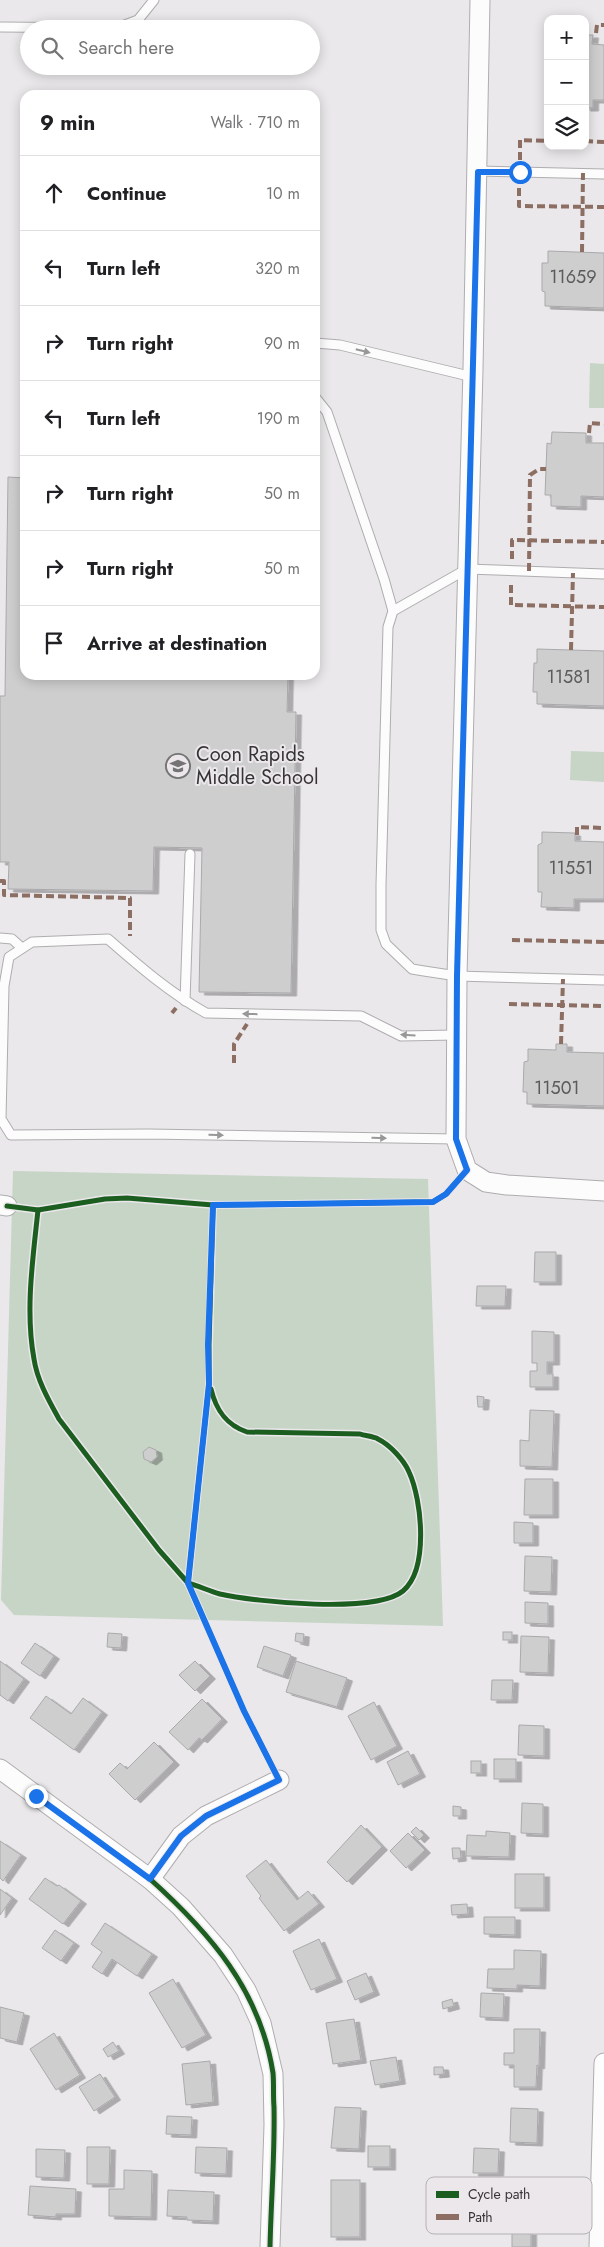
<!DOCTYPE html>
<html lang="en">
<head>
<meta charset="utf-8">
<style>
	body { margin:0; font-family:Jost,sans-serif; background:#f6f6f6; color:#202124 }
	.controls { position:absolute; right:15px; top:15px; display:grid; overflow:hidden; border-radius:10px; box-shadow:0 2px 12px #0003 }
	.controls button { width:45px; height:45px; display:grid; place-items:center; padding:0; border:0; border-bottom:1px solid #e0e0e0; background:#fff; color:#202124; font:25px sans-serif }
	.stop { position:absolute; width:15px; height:15px; margin:-11px; border:4px solid #1a73e8; border-radius:50%; background:#fff }
	.stop.end { background:#1a73e8; border-color:#fff; box-shadow:0 1px 5px #0008 }
	.list { margin:0; padding:0; list-style:none }
	h2 { display:flex; justify-content:space-between; align-items:center; height:65px; margin:0; padding:0 20px; font-size:21px }
	h2 small { font-size:16px; font-weight:400; color:#757577 }
	.list li { display:grid; grid-template-columns:32px 1fr auto; gap:15px; align-items:center; box-sizing:border-box; height:75px; padding:0 20px; border-top:1px solid #e0e0e0 }
	.list b { display:block; font-size:19px; white-space:nowrap }
	.list em { font-size:16px; font-style:normal; color:#757577 }
	.icon { flex:none; width:28px; height:28px; fill:none; stroke:currentColor; stroke-width:2; stroke-linecap:round; stroke-linejoin:round }
	.map { position:relative; flex:none; width:604px; height:2247px; overflow:hidden }
	.search { position:absolute; background:#fff; box-shadow:0 2px 12px #0003; left:20px; top:20px; width:300px; height:55px; display:flex; align-items:center; gap:12px; box-sizing:border-box; padding:0 18px; border-radius:28px; color:#757577; font-size:19px }
	.panel { position:absolute; background:#fff; box-shadow:0 2px 12px #0003; left:20px; top:90px; width:300px; height:590px; border-radius:15px }
	.map>svg:first-child { display:block }
</style>
</head>
<body>
<div class="map">
<svg width="604" height="2247" viewBox="0 0 604 2247">
	<defs>
		<filter id="shadow"><feDropShadow dx="5.5" dy="3" stdDeviation="0" flood-color="#0004"/></filter>
	</defs>
	<rect width="100%" height="100%" fill="#eae8ea"/>
	<g fill="#c7d5c7">
		<polygon points="590,363 604,364 604,408 589,408"/>
		<polygon points="571,751 604,752 604,782 570,780"/>
		<polygon points="13,1171 428,1179 443,1626 14,1615 1,1600"/>
	</g>
	<g fill="#cececf" stroke="#aaa9ab" filter="url(#shadow)">
		<polygon points="585,35 593,35 592,44 604,45 604,100 593,100 593,108 585,108"/>
		<polygon points="548,251 604,253 604,308 545,306 545,292 542,291 542,263 548,263"/>
		<polygon points="552,432 586,433 586,443 604,443 604,497 581,496 581,507 551,506 551,495 545,495 547,443 551,444"/>
		<polygon points="8,477 25,478 25,675 288,675 287,712 296,712 291,993 199,992 202,848 154,847 153,891 8,889 9,862 0,862 0,696 5,696"/>
		<polygon points="537,649 604,651 604,706 537,704 537,692 533,692 534,663 537,663"/>
		<polygon points="542,832 575,833 575,841 604,842 604,899 574,899 574,908 541,907 542,892 538,892 538,845 542,843"/>
		<polygon points="556,1044 567,1044 567,1052 604,1053 604,1106 527,1104 527,1092 523,1092 524,1062 528,1061 528,1049 556,1050"/>
		<polygon points="535,1252 556,1252 556,1282 534,1282"/>
		<polygon points="477,1286 506,1286 505,1306 476,1306"/>
		<polygon points="532,1331 554,1332 554,1362 547,1362 547,1374 553,1374 553,1387 530,1387 530,1371 537,1371 537,1363 532,1363"/>
		<polygon points="477,1396 484,1397 483,1407 478,1407"/>
		<polygon points="530,1410 554,1411 552,1467 520,1466 520,1440 529,1441"/>
		<polygon points="149,1447 156,1450 157,1457 151,1462 144,1459 143,1452"/>
		<polygon points="525,1479 553,1479 553,1515 524,1515"/>
		<polygon points="514,1522 533,1523 533,1543 514,1543"/>
		<polygon points="525,1556 552,1557 551,1592 524,1591"/>
		<polygon points="525,1602 548,1603 548,1624 525,1623"/>
		<rect x="503" y="1632" width="9" height="8"/>
		<polygon points="108,1633 122,1634 121,1648 107,1647"/>
		<polygon points="296,1633 304,1634 303,1643 295,1641"/>
		<polygon points="521,1636 549,1637 548,1673 520,1672"/>
		<polygon points="35,1643 54,1656 40,1676 21,1663"/>
		<polygon points="264,1646 291,1655 283,1676 257,1667"/>
		<polygon points="0,1661 24,1679 8,1701 0,1695"/>
		<polygon points="195,1661 210,1676 195,1691 179,1675"/>
		<polygon points="296,1661 347,1678 337,1707 286,1692"/>
		<polygon points="492,1680 513,1680 512,1700 491,1700"/>
		<polygon points="46,1696 71,1714 83,1698 102,1712 74,1750 30,1718"/>
		<polygon points="202,1699 222,1719 202,1740 199,1738 188,1750 169,1732"/>
		<polygon points="374,1702 397,1746 371,1760 348,1716"/>
		<polygon points="519,1725 544,1726 544,1756 518,1755"/>
		<polygon points="154,1742 174,1762 135,1800 109,1774 120,1763 127,1769"/>
		<polygon points="408,1751 420,1774 398,1785 387,1762"/>
		<rect x="494" y="1759" width="22" height="20"/>
		<rect x="471" y="1761" width="10" height="12"/>
		<polygon points="522,1803 543,1804 543,1834 521,1833"/>
		<polygon points="453,1806 461,1807 461,1816 453,1816"/>
		<polygon points="361,1825 382,1847 347,1882 327,1862"/>
		<polygon points="416,1827 424,1835 419,1840 411,1832"/>
		<polygon points="486,1831 510,1833 509,1857 466,1856 467,1835 486,1836"/>
		<polygon points="408,1833 425,1850 406,1868 390,1851"/>
		<polygon points="0,1841 21,1855 3,1881 0,1878"/>
		<polygon points="452,1848 460,1848 461,1858 453,1859"/>
		<polygon points="266,1860 297,1900 308,1891 319,1904 284,1931 259,1898 261,1896 246,1876"/>
		<rect x="515" y="1874" width="29" height="34"/>
		<polygon points="45,1878 57,1886 59,1885 81,1901 63,1924 29,1899"/>
		<polygon points="0,1889 12,1898 0,1915"/>
		<polygon points="467,1904 468,1914 452,1915 451,1905"/>
		<polygon points="484,1917 515,1917 515,1935 484,1934"/>
		<polygon points="105,1923 152,1954 137,1976 112,1959 102,1974 92,1967 102,1952 91,1944"/>
		<polygon points="55,1930 74,1943 61,1961 42,1948"/>
		<polygon points="319,1939 337,1979 311,1990 293,1951"/>
		<polygon points="514,1950 541,1951 540,1986 517,1985 517,1989 487,1988 488,1969 514,1969"/>
		<polygon points="366,1973 374,1992 355,2000 347,1981"/>
		<polygon points="173,1979 206,2035 182,2048 149,1993"/>
		<polygon points="481,1993 504,1994 503,2018 480,2017"/>
		<polygon points="452,1999 454,2006 443,2009 442,2002"/>
		<polygon points="0,2007 24,2013 17,2042 0,2038"/>
		<polygon points="354,2019 361,2060 333,2064 326,2023"/>
		<polygon points="514,2029 540,2029 539,2066 537,2065 536,2087 514,2087 514,2065 504,2065 504,2053 514,2053"/>
		<polygon points="54,2033 80,2075 56,2090 30,2049"/>
		<polygon points="113,2042 119,2051 108,2057 103,2049"/>
		<polygon points="396,2057 400,2081 375,2085 370,2061"/>
		<polygon points="210,2061 213,2102 186,2105 182,2064"/>
		<polygon points="434,2067 443,2067 444,2074 434,2075"/>
		<polygon points="100,2074 115,2097 94,2111 79,2087"/>
		<polygon points="335,2107 361,2108 359,2149 331,2148"/>
		<polygon points="511,2108 538,2109 537,2143 510,2142"/>
		<polygon points="167,2116 192,2117 191,2135 166,2134"/>
		<rect x="368" y="2146" width="22" height="21"/>
		<polygon points="87,2147 110,2147 109,2184 87,2184"/>
		<polygon points="196,2147 227,2148 226,2174 195,2173"/>
		<polygon points="474,2148 499,2149 498,2173 473,2173"/>
		<polygon points="36,2149 65,2150 64,2178 36,2177"/>
		<polygon points="124,2170 152,2171 151,2217 109,2216 109,2189 124,2189"/>
		<rect x="331" y="2180" width="29" height="57"/>
		<polygon points="30,2186 76,2189 75,2214 56,2214 56,2217 28,2215"/>
		<polygon points="168,2190 214,2192 213,2221 187,2220 187,2217 167,2216"/>
		<rect x="512" y="2232" width="19" height="15"/>
	</g>
	<g fill="none" stroke-linecap="round" stroke-linejoin="round">
		<defs>
			<g id="service">
				<polyline points="0,27 117,28 138,20 154,0"/>
				<polyline points="478,171 604,174"/>
				<polyline points="315,343 340,345 473,377"/>
				<polyline points="315,397 327,412 384,579 393,611"/>
				<polyline points="604,574 467,569 393,611 388,627 381,885 381,930 386,944 412,969 424,971 457,976 604,980"/>
				<polyline points="0,938 12,939 22,948"/>
				<polyline points="185,1001 190,854"/>
				<path d="M456,1139L148,1134L11,1135L1,1119L4,986L9,957L32,942L108,939C139,966 170,993 206,1013L361,1016L401,1036L456,1035"/>
			</g>
			<g id="minor">
				<polyline points="480,0 473,369 457,976 456,1139 467,1170 486,1182 507,1185 604,1191"/>
				<polyline points="0,1205 7,1206"/>
				<polyline points="0,1769 150,1879 181,1907 223,1955 246,1990 261,2023 273,2074 274,2125 270,2247"/>
				<polyline points="150,1879 181,1836 206,1816 279,1780"/>
				<polyline points="599,2247 604,2063"/>
			</g>
		</defs>
		<use href="#service" stroke="#afadaf" stroke-width="11"/>
		<use href="#minor" stroke="#afadaf" stroke-width="21"/>
		<use href="#service" stroke="#fcfcfc" stroke-width="9"/>
		<use href="#minor" stroke="#fcfcfc" stroke-width="19"/>
		<g stroke="#8d6e63" stroke-width="4" stroke-dasharray="8 4" stroke-linecap="butt">
			<polyline points="596,33 597,25 604,25"/>
			<polyline points="585,141 604,142"/>
			<polyline points="520,160 520,140 548,141"/>
			<polyline points="519,188 519,206 604,207"/>
			<polyline points="582,252 583,173"/>
			<polyline points="589,433 590,423 604,424"/>
			<polyline points="512,559 512,540 604,542"/>
			<polyline points="529,571 530,475 539,469 546,469"/>
			<polyline points="511,585 511,605 604,607"/>
			<polyline points="571,650 573,573"/>
			<polyline points="577,835 577,827 604,828"/>
			<polyline points="0,881 4,881 4,895 130,898 130,936"/>
			<polyline points="512,940 604,942"/>
			<polyline points="509,1004 604,1006"/>
			<polyline points="172,1013 176,1008"/>
			<polyline points="561,1044 563,979"/>
			<polyline points="234,1063 234,1044 247,1024"/>
		</g>
		<defs>
			<g id="cycleway">
				<polyline points="7,1206 38,1210 105,1199 127,1198 213,1205"/>
				<path d="M38,1210C33,1258 25,1311 34,1359C37,1380 49,1401 59,1419L159,1550L188,1583L244,1711L279,1780L206,1816L181,1836L150,1879C210,1933 260,1990 273,2073C274,2084 273,2096 274,2107C275,2154 271,2200 270,2247"/>
				<polyline points="188,1583 209,1384 209,1345 213,1205 433,1202 446,1194 467,1170"/>
				<path d="M188,1583C199,1586 209,1591 220,1594C256,1602 375,1614 403,1591C429,1569 422,1500 409,1472C404,1460 390,1445 378,1439C373,1436 365,1436 360,1434L247,1432C226,1425 216,1410 211,1389"/>
			</g>
		</defs>
		<use href="#cycleway" stroke="#ebe7eb" stroke-width="8"/>
		<use href="#cycleway" stroke="#1b5e20" stroke-width="5"/>
	</g>
	<defs><path id="oneway-solid" d="M-6-.8H1V-3.2L6.5 0L1 3.2V.8H-6Z" transform="scale(1.25)"/></defs>
	<g fill="#999899">
		<use href="#oneway-solid" transform="translate(363 351) rotate(14)"/>
		<use href="#oneway-solid" transform="translate(250 1014) rotate(-179)"/>
		<use href="#oneway-solid" transform="translate(408 1035) rotate(-177)"/>
		<use href="#oneway-solid" transform="translate(216 1135) rotate(1)"/>
		<use href="#oneway-solid" transform="translate(379 1138) rotate(1)"/>
	</g>
	<g fill="none" stroke-linecap="round" stroke-linejoin="round">
		<polyline stroke="#1a73e8" stroke-width="6" points="36,1796 150,1879 181,1836 206,1816 279,1780 244,1711 188,1583 209,1384 208,1345 213,1205 433,1202 446,1194 467,1170 456,1139 457,976 478,172 520,172"/>
	</g>
	<defs>
		<symbol id="school-ring" viewBox="-11 -11 22 22"><circle r="9.5" fill="#ebe7eb" stroke="#757475" stroke-width="1.5"/><path d="M0-5L7-2L0 1L-7-2ZM-4 1L0 2.5L4 1V4Q0 6-4 4Z" fill="#757475"/></symbol>
	</defs>
	<g fill-rule="evenodd">
		<use href="#school-ring" x="164" y="752" width="28" height="28"/>
	</g>
	<g text-anchor="middle" stroke-width="4" stroke-linejoin="round" paint-order="stroke">
		<g font-size="18" fill="#5c5b5c">
			<text x="573" y="283">11659</text>
			<text x="569" y="683">11581</text>
			<text x="571" y="874">11551</text>
			<text x="557" y="1094">11501</text>
		</g>
		<g font-size="20" fill="#363536" stroke="#ebe7eb" text-anchor="start">
			<text x="196" y="761">Coon Rapids<tspan x="196" dy="23">Middle School</tspan></text>
		</g>
	</g>
	<rect x="426" y="2177" width="166" height="57" rx="8" fill="#ebe7eb" stroke="#b5b2b5" stroke-width="1"/>
	<rect x="436" y="2191" width="23" height="7" fill="#1b5e20"/>
	<rect x="436" y="2214" width="23" height="6" fill="#8d6e63"/>
	<g font-size="14" fill="#363536">
		<text x="468" y="2199">Cycle path</text>
		<text x="468" y="2222">Path</text>
	</g>
</svg>
<div class="controls">
<button>+</button>
<button>−</button>
<button><svg class="icon" aria-label="layers" viewBox="0 0 24 24"><path d="M12 4l9 5-9 5-9-5zM3 14l9 5 9-5"/></svg></button>
</div>
<div class="stop" style="left:520px;top:172px"></div>
<div class="stop end" style="left:36px;top:1796px"></div>
<div class="search"><svg class="icon" aria-label="search" viewBox="0 0 24 24"><circle cx="10" cy="10" r="6"/><path d="M15 15l6 6"/></svg>Search here</div>
<section class="panel">
<h2>9 min<small>Walk · 710 m</small></h2>
<ul class="list">
<li><svg class="icon" aria-label="ahead" viewBox="0 0 24 24"><path d="M12 20V5M6 11l6-6 6 6"/></svg><div><b>Continue</b></div><em>10 m</em></li>
<li><svg class="icon" aria-label="left" viewBox="0 0 24 24"><path d="M17 20v-9H6M10 6l-5 5 5 5"/></svg><div><b>Turn left</b></div><em>320 m</em></li>
<li><svg class="icon" aria-label="right" viewBox="0 0 24 24"><path d="M7 20v-9h11M14 6l5 5-5 5"/></svg><div><b>Turn right</b></div><em>90 m</em></li>
<li><svg class="icon" aria-label="left" viewBox="0 0 24 24"><path d="M17 20v-9H6M10 6l-5 5 5 5"/></svg><div><b>Turn left</b></div><em>190 m</em></li>
<li><svg class="icon" aria-label="right" viewBox="0 0 24 24"><path d="M7 20v-9h11M14 6l5 5-5 5"/></svg><div><b>Turn right</b></div><em>50 m</em></li>
<li><svg class="icon" aria-label="right" viewBox="0 0 24 24"><path d="M7 20v-9h11M14 6l5 5-5 5"/></svg><div><b>Turn right</b></div><em>50 m</em></li>
<li><svg class="icon" aria-label="arrive" viewBox="0 0 24 24"><path d="M6 21V4h12l-3 4 3 4H6"/></svg><div><b>Arrive at destination</b></div></li>
</ul>
</section>
</div>
</body>
</html>
